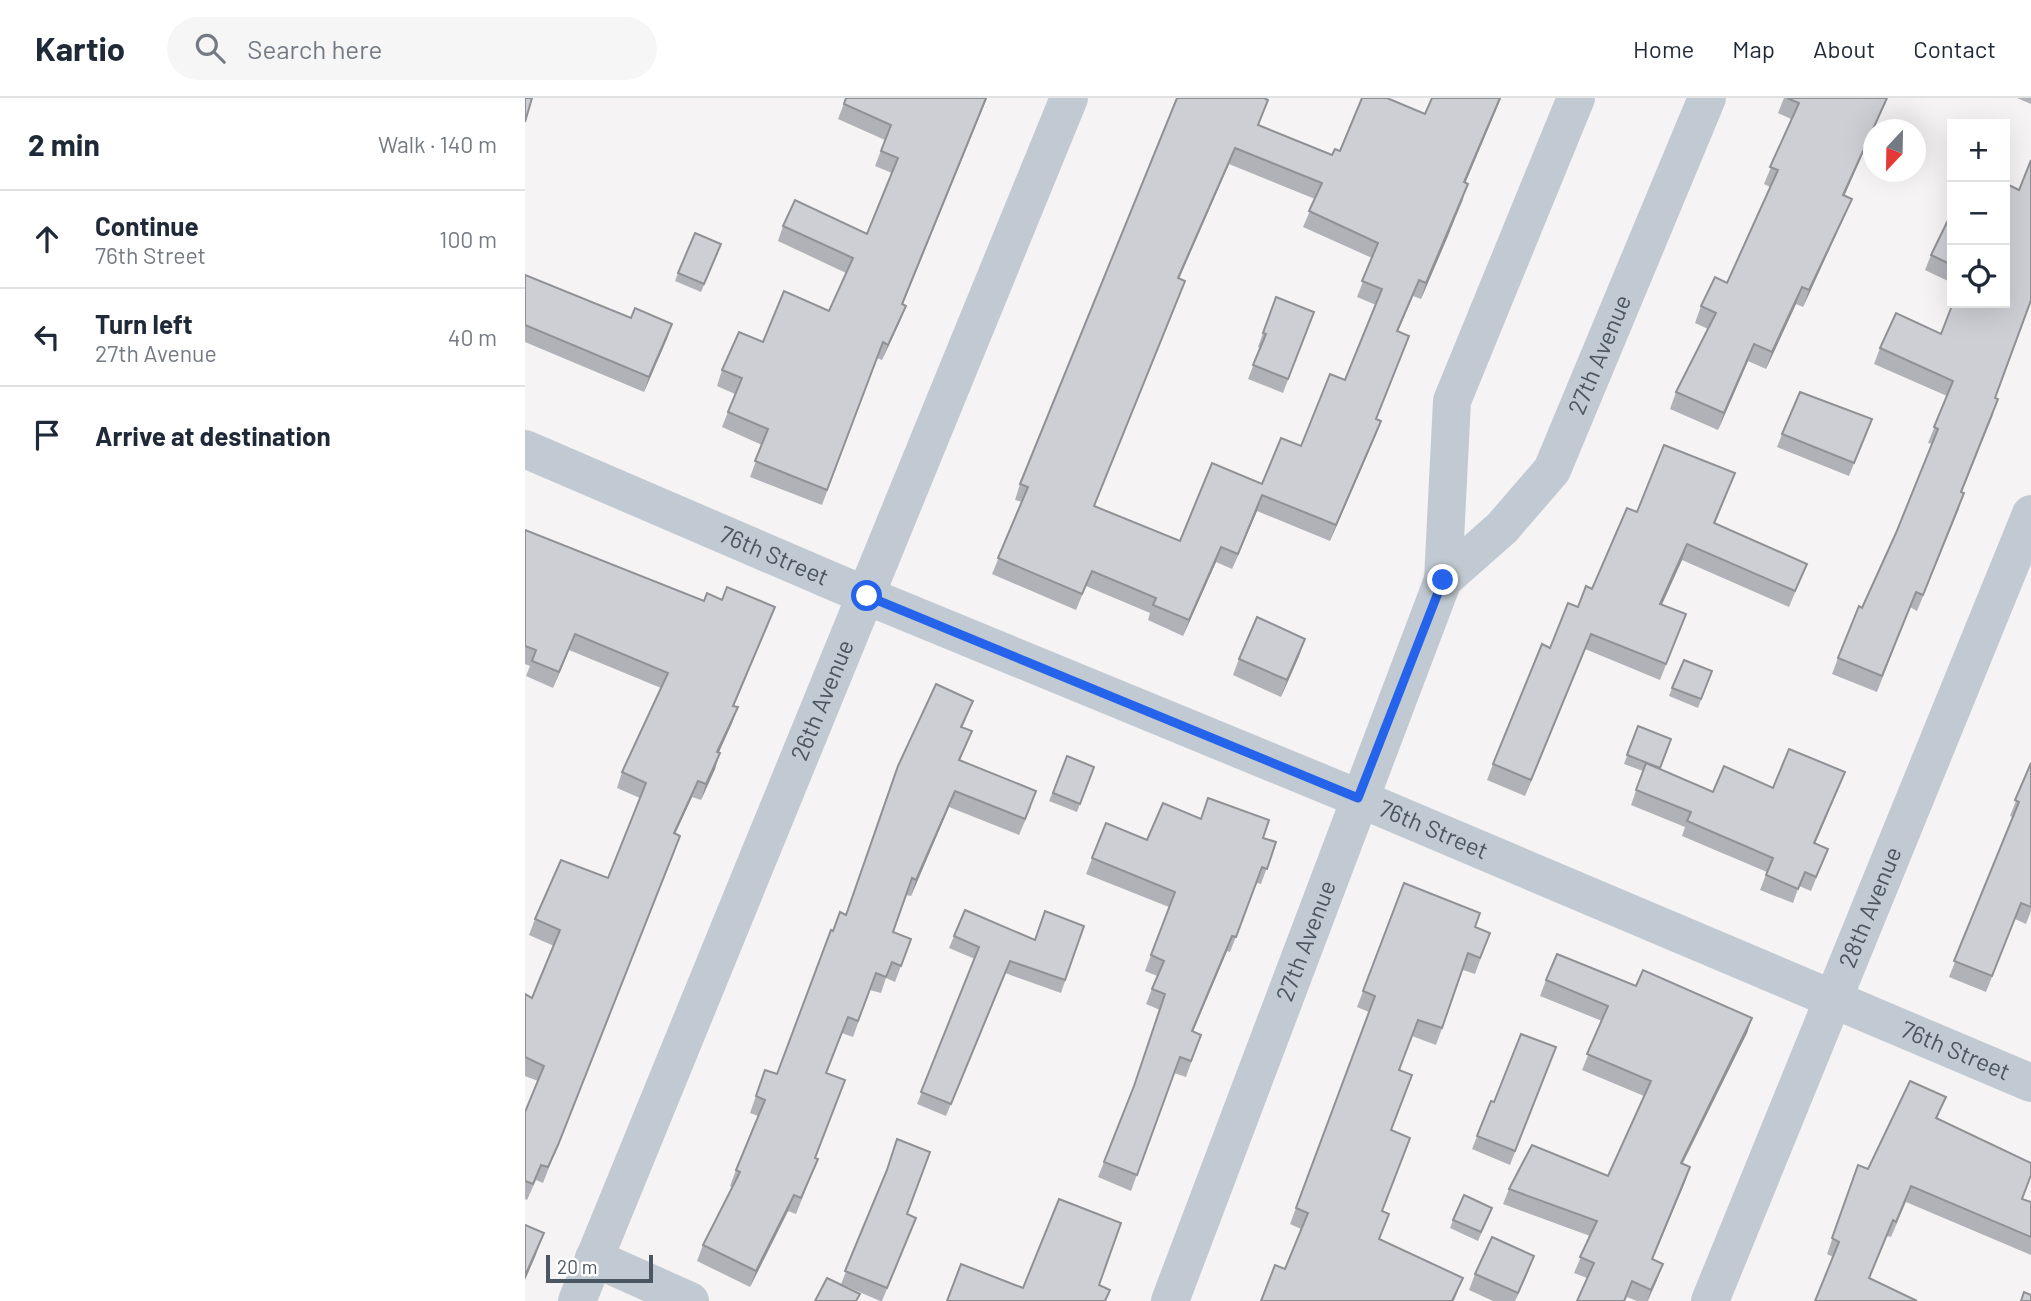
<!DOCTYPE html>
<html lang="en">
<head>
<meta charset="utf-8">
<style>
	body { margin:0; font-family:Barlow,sans-serif; background:#f6f6f7; color:#1f2937 }
	.controls { position:absolute; right:21px; top:21px; display:grid; overflow:hidden; border-radius:0px; box-shadow:0 7px 28px #0002 }
	.controls button { width:63px; height:63px; display:grid; place-items:center; padding:0; border:0; border-bottom:2px solid #e0e1e3; background:#fff; color:#1f2937; font:35px sans-serif }
	.compass { position:absolute; left:1338px; top:21px; width:63px; height:63px; border-radius:50%; background:#fff; box-shadow:0 7px 28px #0002; rotate:202deg }
	.scale { position:absolute; left:21px; bottom:18px; width:107px; box-sizing:border-box; padding-left:7px; border:4px solid #4a5661; border-top:0; font-size:19px; line-height:24px; white-space:nowrap; color:#4a5661; -webkit-text-stroke:5px #fff; paint-order:stroke }
	.stop { position:absolute; width:21px; height:21px; margin:-16px; border:5px solid #2563eb; border-radius:50%; background:#fff }
	.stop.end { background:#2563eb; border-color:#fff; box-shadow:0 2px 7px #0008 }
	.list { margin:0; padding:0; list-style:none }
	h2 { display:flex; justify-content:space-between; align-items:center; height:91px; margin:0; padding:0 28px; font-size:30px }
	h2 small { font-size:23px; font-weight:400; color:#747a83 }
	.list li { display:grid; grid-template-columns:46px 1fr auto; gap:21px; align-items:center; box-sizing:border-box; height:98px; padding:0 28px; border-top:2px solid #e0e1e3 }
	.list b { display:block; font-size:26px; white-space:nowrap }
	.list p { margin:0; font-size:23px; white-space:nowrap; color:#747a83 }
	.list em { font-size:23px; font-style:normal; color:#747a83 }
	.icon { flex:none; width:38px; height:38px; fill:none; stroke:currentColor; stroke-width:2; stroke-linecap:round; stroke-linejoin:round }
	.map { position:relative; flex:none; width:1506px; height:1203px; overflow:hidden }
	header { display:flex; align-items:center; gap:42px; box-sizing:border-box; height:98px; padding:0 35px; background:#fff; border-bottom:2px solid #e0e1e3 }
	header strong { font-size:33px }
	nav { display:flex; gap:38px; margin-inline-start:auto; font-size:24px }
	.search { width:490px; height:63px; background:#f6f6f7; display:flex; align-items:center; gap:18px; box-sizing:border-box; padding:0 24px; border-radius:38px; color:#747a83; font-size:26px }
	main { display:flex }
	aside { flex:1; background:#fff }
	.map>svg:first-child { display:block }
</style>
</head>
<body>
<header>
<strong>Kartio</strong>
<div class="search"><svg class="icon" aria-label="search" viewBox="0 0 24 24"><circle cx="10" cy="10" r="6"/><path d="M15 15l6 6"/></svg>Search here</div>
<nav><a>Home</a><a>Map</a><a>About</a><a>Contact</a></nav>
</header>
<main>
<aside>
<h2>2 min<small>Walk · 140 m</small></h2>
<ul class="list">
<li><svg class="icon" aria-label="ahead" viewBox="0 0 24 24"><path d="M12 20V5M6 11l6-6 6 6"/></svg><div><b>Continue</b><p>76th Street</p></div><em>100 m</em></li>
<li><svg class="icon" aria-label="left" viewBox="0 0 24 24"><path d="M17 20v-9H6M10 6l-5 5 5 5"/></svg><div><b>Turn left</b><p>27th Avenue</p></div><em>40 m</em></li>
<li><svg class="icon" aria-label="arrive" viewBox="0 0 24 24"><path d="M6 21V4h12l-3 4 3 4H6"/></svg><div><b>Arrive at destination</b></div></li>
</ul>
</aside>
<div class="map">
<svg width="1506" height="1203" viewBox="0 0 1506 1203">
	<rect width="100%" height="100%" fill="#f5f3f3"/>
	<g fill="none" stroke-linecap="round" stroke-linejoin="round">
		<g stroke="#c1cad2" stroke-width="38">
			<path id="s1" d="M0,351L342,498L833,700L1506,985"/>
			<path id="s2" d="M918,482L977,430L1027,372L1182,0"/>
			<polyline points="69,1160 165,1203"/>
			<path id="s3" d="M52,1203L544,0"/>
			<path id="s4" d="M645,1203L918,482L927,303L1051,0"/>
			<path id="s5" d="M1185,1203L1506,416"/>
		</g>
	</g>
	<g fill="#b0b2b7" fill-rule="evenodd">
		<polygon points="321,0 462,0 378,206 375,223 357,262 352,260 297,407 225,379 237,347 197,329 210,296 192,288 197,272 238,244 304,213 321,175 253,143 258,128 342,136 367,75 350,68 360,42 313,21"/>
		<path d="M652,0L734,27L807,57L900,16L907,0H976L940,85L938,102L896,201L888,198L873,233L884,238L851,321L856,323L850,339L805,443L732,413L707,471L691,464L658,538L623,522L625,515L561,488L551,512L467,476L497,404L490,402L495,386ZM704,66L790,101L778,129L847,160L832,199L851,207L820,282L776,348L737,386L655,443L569,408L654,199L660,183L654,181Z"/>
		<polygon points="1259,0 1362,0 1319,98 1327,101 1320,117 1278,209 1271,206 1241,271 1223,263 1193,332 1145,311 1151,294 1183,231 1170,225 1176,208 1202,185 1245,89 1239,86 1266,21 1253,15"/>
		<polygon points="1492,0 1506,0 1506,6"/>
		<polygon points="1427,114 1427,185 1400,172 1406,157"/>
		<polygon points="193,155 176,194 150,183 153,175"/>
		<polygon points="0,177 106,220 147,226 119,294 0,244"/>
		<polygon points="751,199 789,214 758,295 723,281 735,250 733,249"/>
		<polygon points="1355,250 1470,300 1468,317 1437,394 1434,411 1392,513 1385,509 1352,594 1307,576 1313,560 1371,435 1407,346 1403,345 1422,298 1349,266"/>
		<polygon points="1347,321 1324,378 1252,349 1257,336"/>
		<polygon points="1210,375 1190,426 1282,466 1264,509 1157,462 1136,507 1161,516 1135,582 1060,551 1000,698 962,682 968,666 1025,550 1053,509 1067,491 1112,414"/>
		<polygon points="0,432 179,503 197,502 250,509 209,608 213,609 207,625 193,655 190,671 176,702 167,699 150,736 150,753 27,1062 18,1085 11,1082 2,1102 0,1101 0,1014 13,983 0,978 0,896 7,900 29,848 4,837 10,821 83,780 115,700 92,690 97,674 136,590 44,552 28,590 1,578 5,568 0,566"/>
		<polygon points="774,558 756,599 708,577 714,561"/>
		<polygon points="1187,573 1173,610 1144,598 1147,590"/>
		<polygon points="442,619 437,630 447,633 435,662 506,709 494,737 424,709 386,798 381,797 368,834 386,841 370,884 361,880 356,895 345,892 328,939 317,935 302,975 290,1060 293,1061 271,1116 263,1113 225,1189 172,1163 178,1147 207,1089 205,1088 211,1072 233,1018 225,1015 240,972 252,976 308,833 321,817"/>
		<polygon points="1113,628 1146,641 1135,671 1188,694 1248,690 1320,674 1290,745 1303,751 1286,793 1274,788 1268,805 1235,792 1242,774 1157,738 1160,729 1106,707 1118,673 1099,666"/>
		<polygon points="542,658 569,669 552,714 524,703"/>
		<polygon points="1506,665 1506,813 1501,826 1490,821 1461,894 1424,879 1488,719 1485,718"/>
		<polygon points="676,721 751,744 736,786 732,785 705,854 702,853 668,934 676,937 661,979 649,975 606,1093 573,1079 607,994 635,912 621,906 632,878 620,873 644,809 561,776 581,725 622,742"/>
		<polygon points="879,785 950,829 965,835 950,876 938,872 911,947 887,938 874,972 866,1032 854,1142 938,1180 929,1203 736,1203 760,1171 776,1131 765,1126 844,914 832,909"/>
		<polygon points="559,828 536,895 480,875 421,1018 392,1006 450,861 424,850 429,838 510,842"/>
		<polygon points="1021,882 1111,888 1227,920 1222,935 1158,1065 1160,1084 1127,1161 1132,1182 1123,1203 1112,1203 1102,1199 1100,1203 1052,1203 1062,1180 1049,1175 1065,1138 978,1106 984,1091 1083,1078 1119,998 1057,972 1077,923 1015,898"/>
		<polygon points="1031,949 985,1067 947,1051 966,1003 969,1004"/>
		<polygon points="1421,999 1412,1021 1506,1078 1497,1101 1506,1105 1506,1157 1381,1104 1366,1139 1362,1138 1344,1180 1290,1203 1308,1159 1302,1156 1333,1067 1343,1071"/>
		<polygon points="372,1041 382,1116 386,1133 357,1203 355,1203 316,1186 359,1079"/>
		<polygon points="964,1118 953,1143 925,1130 928,1122"/>
		<polygon points="1003,1174 990,1203 968,1203 944,1192 950,1176"/>
	</g>
	<g fill="#909195">
		<polygon points="461,0 462,0 371,222 377,206"/>
		<polygon points="975,0 976,0 934,100 939,84"/>
		<polygon points="1362,0 1359,8 1312,114 1318,97"/>
		<polygon points="710,50 704,66 647,196 653,180"/>
		<polygon points="943,86 923,138 896,201 901,185"/>
		<polygon points="1327,101 1320,117 1278,209 1284,192"/>
		<polygon points="894,182 888,198 866,249 872,233"/>
		<polygon points="660,183 654,199 563,424 569,408"/>
		<polygon points="1277,189 1271,206 1241,271 1247,254"/>
		<polygon points="381,208 375,223 357,262 363,247"/>
		<polygon points="147,226 142,241 119,294 124,279"/>
		<polygon points="1229,246 1223,263 1193,332 1199,315"/>
		<polygon points="856,323 850,339 805,443 811,427"/>
		<polygon points="737,397 732,413 707,471 713,456"/>
		<polygon points="1162,446 1157,462 1130,522 1135,506"/>
		<polygon points="696,449 691,464 658,538 664,522"/>
		<polygon points="250,509 244,524 202,623 208,608"/>
		<polygon points="50,536 44,552 28,590 34,574"/>
		<polygon points="1066,536 1060,551 1000,698 1006,682"/>
		<polygon points="780,541 774,558 756,599 762,582"/>
		<polygon points="213,609 207,625 187,670 192,654"/>
		<polygon points="195,655 190,671 176,702 181,686"/>
		<polygon points="1320,674 1314,689 1284,760 1289,745"/>
		<polygon points="173,683 167,699 143,751 149,735"/>
		<polygon points="430,693 424,709 386,798 391,782"/>
		<polygon points="707,838 702,853 661,949 667,933"/>
		<polygon points="1227,920 1222,935 1150,1080 1156,1065"/>
		<polygon points="1165,1069 1160,1084 1121,1177 1127,1161"/>
		<polygon points="269,1097 263,1113 225,1189 231,1173"/>
		<polygon points="19,1135 10,1159 0,1182 0,1178"/>
		<polygon points="1009,1158 1003,1174 990,1203 993,1195"/>
		<polygon points="1138,1166 1132,1182 1122,1203 1126,1192"/>
	</g>
	<g fill="#cdcfd5" stroke="#909195" stroke-width="2" fill-rule="evenodd">
		<polygon points="0,0 7,0 0,24"/>
		<polygon points="321,0 461,0 377,206 381,208 363,247 358,244 302,392 230,363 243,331 203,314 217,280 197,272 214,234 238,244 259,193 304,213 328,160 258,128 270,102 342,136 373,60 356,53 366,27 319,6"/>
		<path d="M652,0H739L743,2L733,27L807,57L810,51L815,53L837,0H862L900,16L907,0H975L939,84L943,86L901,185L894,182L872,233L884,238L851,321L856,323L811,427L737,397L713,456L696,449L664,522L628,507L631,500L567,473L557,496L473,460L503,389L495,386ZM710,50L797,85L784,113L853,145L837,183L857,191L820,282L805,276L776,348L756,340L737,386L687,365L655,443L569,408L660,183L653,180Z"/>
		<polygon points="1262,0 1362,0 1318,97 1327,101 1284,192 1277,189 1247,254 1229,246 1199,315 1151,294 1191,215 1176,208 1190,179 1202,185 1253,72 1245,69 1274,5"/>
		<polygon points="1506,62 1506,202 1470,300 1473,301 1436,394 1439,395 1398,497 1391,494 1357,578 1313,560 1334,508 1337,510 1371,435 1413,331 1409,329 1428,283 1355,250 1371,215 1416,236 1428,205 1480,205 1480,85 1494,92"/>
		<polygon points="1427,114 1427,167 1406,157"/>
		<polygon points="170,135 196,146 179,186 153,175"/>
		<polygon points="0,177 106,220 110,210 147,226 124,279 0,227"/>
		<polygon points="751,199 789,214 763,281 728,267 741,236 738,235"/>
		<polygon points="1275,294 1347,321 1329,365 1257,336"/>
		<polygon points="1139,347 1210,375 1189,425 1282,466 1270,493 1162,446 1135,506 1161,516 1141,566 1066,536 1006,682 968,666 1017,546 1025,550 1043,505 1053,509 1061,488 1067,491 1102,410 1112,414"/>
		<polygon points="0,432 179,503 182,495 197,502 202,489 250,509 208,608 213,609 192,654 195,655 181,686 173,683 149,735 155,738 33,1047 23,1069 16,1067 8,1086 0,1083 0,1014 19,968 0,959 0,896 7,900 35,832 10,821 36,762 83,780 121,685 97,674 143,575 50,536 34,574 7,563 11,552 0,548"/>
		<polygon points="732,519 780,541 762,582 714,561"/>
		<polygon points="1159,562 1187,573 1176,601 1147,590"/>
		<polygon points="411,586 448,603 436,629 447,633 434,662 511,693 500,721 430,693 391,782 387,780 368,834 386,841 376,868 367,864 361,879 351,875 333,923 323,919 301,975 320,982 290,1060 293,1061 276,1100 269,1097 231,1173 178,1147 215,1074 211,1072 240,1002 231,998 240,972 252,976 306,832 308,833 315,814 321,817 373,668"/>
		<polygon points="1113,628 1146,641 1135,670 1102,657"/>
		<polygon points="1264,651 1320,674 1289,745 1303,751 1291,779 1280,774 1273,791 1241,777 1248,760 1162,723 1166,714 1111,692 1121,665 1188,694 1199,668 1248,690"/>
		<polygon points="542,658 569,669 555,706 528,695"/>
		<polygon points="1506,665 1506,809 1496,805 1467,878 1429,863 1494,704 1490,702"/>
		<polygon points="683,700 744,722 738,740 751,744 742,771 737,769 711,839 707,838 667,933 676,937 666,963 655,959 612,1077 579,1064 609,988 640,896 627,891 639,863 626,857 650,794 567,760 581,725 622,742 638,705 676,721"/>
		<polygon points="879,785 955,815 950,829 965,835 955,860 943,855 917,930 893,922 874,972 887,977 866,1032 885,1040 857,1113 864,1116 854,1141 938,1180 927,1203 736,1203 750,1167 760,1171 783,1115 771,1110 850,898 838,893"/>
		<polygon points="440,812 510,842 520,813 559,828 540,882 485,863 426,1006 396,994 454,849 429,838"/>
		<polygon points="1032,856 1111,888 1118,872 1227,920 1156,1065 1165,1069 1127,1161 1138,1166 1126,1192 1107,1183 1099,1203 1052,1203 1069,1165 1055,1159 1072,1123 984,1091 1007,1047 1083,1078 1126,983 1062,956 1083,908 1021,882"/>
		<polygon points="996,936 1031,949 990,1053 952,1038 966,1003 969,1004"/>
		<polygon points="1385,983 1421,999 1411,1020 1506,1065 1506,1077 1497,1101 1506,1104 1506,1139 1386,1088 1371,1124 1368,1122 1344,1180 1392,1203 1290,1203 1314,1144 1307,1140 1333,1067 1343,1071"/>
		<polygon points="372,1041 405,1054 382,1116 391,1120 362,1190 320,1173 362,1072"/>
		<polygon points="939,1097 967,1110 956,1134 928,1122"/>
		<polygon points="534,1101 596,1125 574,1187 585,1192 580,1203 422,1203 436,1166 498,1190"/>
		<polygon points="0,1127 19,1135 0,1178"/>
		<polygon points="967,1139 1009,1158 993,1195 950,1176"/>
		<polygon points="302,1180 335,1196 331,1203 290,1203"/>
		<polygon points="1499,1194 1506,1197 1506,1203 1496,1203"/>
	</g>
	<g fill="none" stroke-linecap="round" stroke-linejoin="round">
		<polyline stroke="#2563eb" stroke-width="9" points="342,498 833,700 918,482"/>
	</g>
	<g text-anchor="middle" stroke-width="5" stroke-linejoin="round" paint-order="stroke">
		<g font-size="24" fill="#4a5661" stroke="#fff">
			<text dy="8" stroke="none"><textPath href="#s2" startOffset="280">27th Avenue</textPath></text>
			<text dy="8" stroke="none"><textPath href="#s1" startOffset="271">76th Street</textPath></text>
			<text dy="8" stroke="none"><textPath href="#s3" startOffset="649">26th Avenue</textPath></text>
			<text dy="8" stroke="none"><textPath href="#s1" startOffset="985">76th Street</textPath></text>
			<text dy="8" stroke="none"><textPath href="#s5" startOffset="425">28th Avenue</textPath></text>
			<text dy="8" stroke="none"><textPath href="#s4" startOffset="385">27th Avenue</textPath></text>
			<text dy="8" stroke="none"><textPath href="#s1" startOffset="1552">76th Street</textPath></text>
		</g>
	</g>
</svg>
<div class="controls">
<button>+</button>
<button>−</button>
<button><svg class="icon" aria-label="locate" viewBox="0 0 24 24"><circle cx="12" cy="12" r="6"/><path d="M12 2v4M12 18v4M2 12h4M18 12h4"/></svg></button>
</div>
<svg class="compass" viewBox="-18 -18 36 36"><path d="M0-13l5 13h-10z" fill="#e53935"/><path d="M0 13l5-13h-10z" fill="#747a83"/></svg>
<div class="scale">20 m</div>
<div class="stop" style="left:342px;top:498px"></div>
<div class="stop end" style="left:918px;top:482px"></div>
</div>
</main>
</body>
</html>
